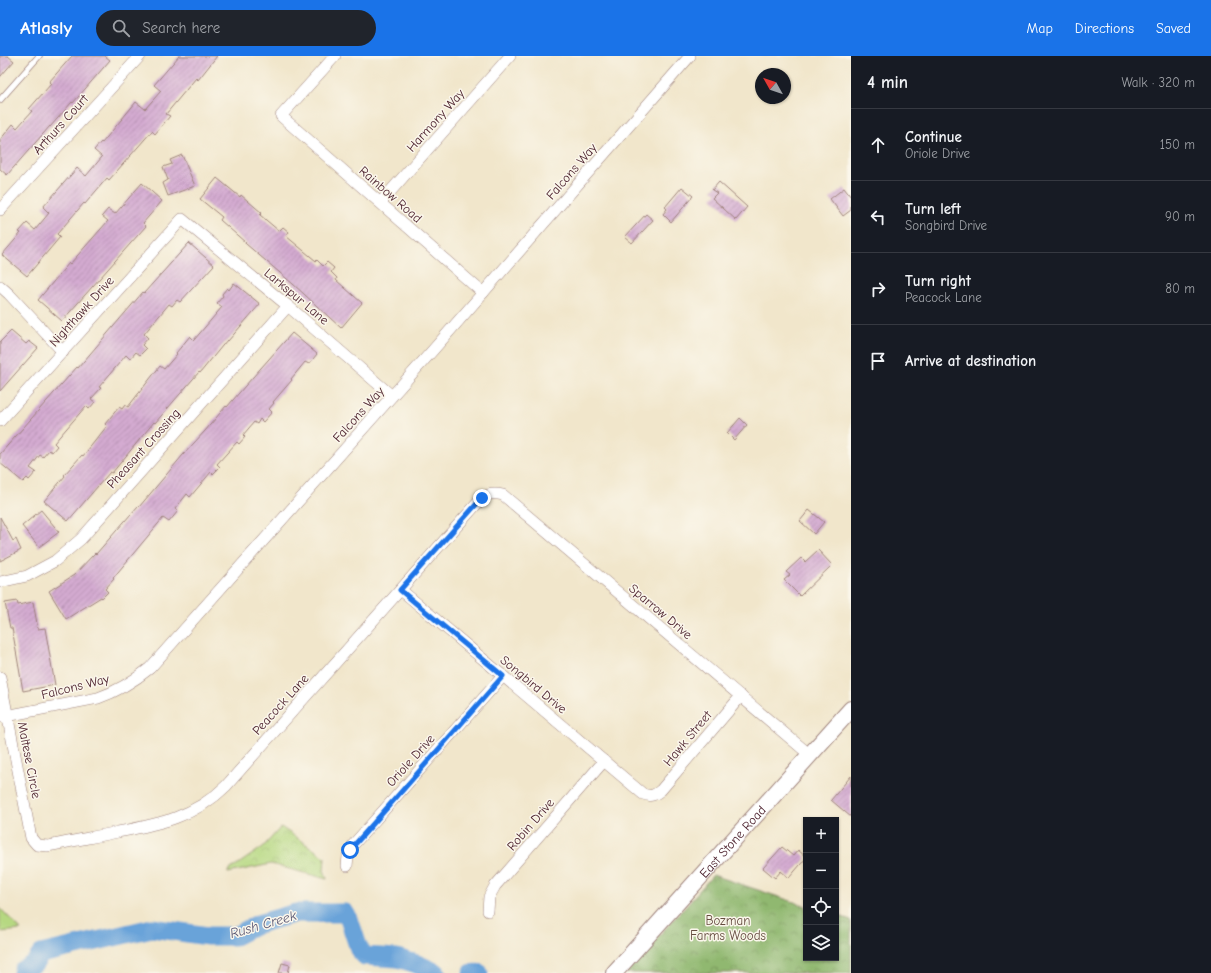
<!DOCTYPE html>
<html lang="en">
<head>
<meta charset="utf-8">
<style>
	body { margin:0; font-family:"Comic Neue",sans-serif; background:#20242c; color:#f1f3f6 }
	.controls { position:absolute; right:12px; bottom:12px; display:grid; overflow:hidden; border-radius:0px; box-shadow:0 1px 3px #0004 }
	.controls button { width:36px; height:36px; display:grid; place-items:center; padding:0; border:0; border-bottom:1px solid #363941; background:#171b24; color:#f1f3f6; font:20px sans-serif }
	.compass { position:absolute; left:755px; top:12px; width:36px; height:36px; border-radius:50%; background:#171b24; box-shadow:0 1px 3px #0004; rotate:310deg }
	.stop { position:absolute; width:12px; height:12px; margin:-9px; border:3px solid #1a73e8; border-radius:50%; background:#fff }
	.stop.end { background:#1a73e8; border-color:#fff; box-shadow:0 1px 4px #0008 }
	.list { margin:0; padding:0; list-style:none }
	h2 { display:flex; justify-content:space-between; align-items:center; height:52px; margin:0; padding:0 16px; font-size:17px }
	h2 small { font-size:13px; font-weight:400; color:#9ea1a6 }
	.list li { display:grid; grid-template-columns:26px 1fr auto; gap:12px; align-items:center; box-sizing:border-box; height:72px; padding:0 16px; border-top:1px solid #363941 }
	.list b { display:block; font-size:15px; white-space:nowrap }
	.list p { margin:0; font-size:13px; white-space:nowrap; color:#9ea1a6 }
	.list em { font-size:13px; font-style:normal; color:#9ea1a6 }
	.icon { flex:none; width:22px; height:22px; fill:none; stroke:currentColor; stroke-width:2; stroke-linecap:round; stroke-linejoin:round }
	.map { position:relative; flex:none; width:851px; height:917px; overflow:hidden }
	header { display:flex; align-items:center; gap:24px; box-sizing:border-box; height:56px; padding:0 20px; background:#1a73e8; color:#fff }
	header strong { font-size:19px }
	nav { display:flex; gap:22px; margin-inline-start:auto; font-size:14px }
	.search { width:280px; height:36px; background:#20242c; display:flex; align-items:center; gap:10px; box-sizing:border-box; padding:0 14px; border-radius:22px; color:#9ea1a6; font-size:15px }
	main { display:flex }
	aside { flex:1; background:#171b24 }
	.map>svg:first-child { display:block }
</style>
</head>
<body>
<header>
<strong>Atlasly</strong>
<div class="search"><svg class="icon" aria-label="search" viewBox="0 0 24 24"><circle cx="10" cy="10" r="6"/><path d="M15 15l6 6"/></svg>Search here</div>
<nav><a>Map</a><a>Directions</a><a>Saved</a></nav>
</header>
<main>
<div class="map">
<svg width="851" height="917" viewBox="0 0 851 917">
	<defs>
		<pattern id="forest-crowns" width="20" height="18" patternUnits="userSpaceOnUse"><rect width="20" height="18" fill="#90b86f"/><path d="M2 6a3 3 0 1 1 6 0M12 15a3 3 0 1 1 6 0" fill="none" stroke="#78955b"/></pattern>
		<pattern id="park-crowns" width="20" height="18" patternUnits="userSpaceOnUse"><rect width="20" height="18" fill="#b6d881"/><path d="M2 6a3 3 0 1 1 6 0M12 15a3 3 0 1 1 6 0" fill="none" stroke="#9eb970"/></pattern>
		<pattern id="building-hatch" width="6" height="6" patternUnits="userSpaceOnUse"><rect width="6" height="6" fill="#d4abd1"/><path d="M-1 1l2-2M0 6l6-6M5 7l2-2" fill="none" stroke="#ae8baa"/></pattern>
	</defs>
	<rect width="100%" height="100%" fill="#fbf7ec"/>
	<filter id="ink" filterUnits="userSpaceOnUse"><feTurbulence type="fractalNoise" baseFrequency=".025" numOctaves="2"/><feDisplacementMap in="SourceGraphic" scale="8" xChannelSelector="R" yChannelSelector="G"/><feConvolveMatrix kernelMatrix="1 2 1 2 8 2 1 2 1" color-interpolation-filters="sRGB"/></filter>
	<filter id="wash" filterUnits="userSpaceOnUse"><feTurbulence type="fractalNoise" baseFrequency=".012" numOctaves="4" result="noise"/><feDisplacementMap in="SourceGraphic" scale="16" xChannelSelector="R" yChannelSelector="G"/><feGaussianBlur stdDeviation="0.9" result="paint"/><feColorMatrix in="noise" values="0 0 0 0 0 0 0 0 0 0 0 0 0 0 0 0 0 1.4 0 .05"/><feComposite in="paint" operator="in"/></filter>
	<g filter="url(#wash)">
		<rect width="100%" height="100%" fill="#f1e6cb"/>
		<polygon fill="#b6d881" stroke="#807c56" points="0,852 21,874 0,876"/>
		<polygon fill="url(#forest-crowns)" stroke="#6d6c4d" points="713,819 806,850 806,902 836,902 836,859 851,864 851,917 626,917"/>
		<polygon fill="url(#park-crowns)" stroke="#807c56" points="281,771 325,801 324,814 327,823 271,808 228,817 228,815 263,791"/>
		<g fill="none" stroke-linecap="round" stroke-linejoin="round">
			<g stroke="#69a3d9" stroke-width="19">
				<polyline points="22,917 23,914 35,907 41,898 152,872 208,880 235,880 258,868 296,857 345,857 349,863 359,893 365,900 397,902 417,908 437,917"/>
				<polyline points="472,917 479,917"/>
			</g>
		</g>
		<g id="blocks">
			<g fill="url(#building-hatch)">
				<polygon points="0,0 8,0 14,5 0,21"/>
				<polygon points="72,0 105,0 110,4 73,47 72,46 50,71 50,70 7,119 0,113 0,84 13,68 17,72 32,55 29,53 51,28 49,26"/>
				<polygon points="179,0 217,0 198,24 196,22 166,58 170,60 155,78 152,75 109,124 107,122 85,148 84,147 57,178 60,181 27,220 2,199 21,177 19,176 27,167 35,174 49,157 43,151 77,112 86,120 102,101 94,94 101,86 102,87 136,46 145,53 161,35 154,29"/>
				<polygon points="182,99 195,130 168,140 163,127 168,124 163,111 172,108 170,104"/>
				<polygon points="217,122 240,141 241,139 262,157 260,159 279,175 283,171 289,176 286,180 316,205 317,204 323,210 327,206 334,212 331,216 337,222 336,224 362,247 341,272 293,228 246,188 246,187 220,164 222,161 200,143"/>
				<polygon points="719,126 747,151 736,164 712,142 717,137 712,134"/>
				<polygon points="142,127 162,145 143,167 146,170 62,265 38,244 69,207 70,208 108,165 102,160 108,153 115,158"/>
				<polygon points="682,131 693,140 671,166 663,158 667,153 665,151"/>
				<polygon points="844,132 851,141 851,154 843,160 830,143"/>
				<polygon points="646,158 653,164 632,187 625,181"/>
				<polygon points="189,187 214,209 180,246 177,244 172,250 169,248 144,278 148,282 142,289 146,293 140,299 136,296 130,303 126,299 99,331 101,332 91,343 95,346 89,353 86,350 60,380 54,387 57,390 52,396 49,394 43,401 40,399 30,412 36,416 29,424 27,422 23,426 0,407 0,398 77,311 78,312 143,236 144,237"/>
				<polygon points="234,227 260,248 228,285 227,284 200,317 199,316 155,367 154,366 112,417 110,416 68,465 44,445 65,420 64,419 82,399 83,400 107,370 105,368 119,351 122,353 125,349 128,351 160,310 164,313 177,298 176,297 190,280 194,284 222,251 217,247 223,240 222,238 227,232 229,234"/>
				<polygon points="11,275 26,288 29,285 38,292 0,335 0,286"/>
				<polygon points="292,277 317,298 309,308 305,306 291,323 292,324 273,346 274,347 269,353 272,356 263,366 260,363 257,368 254,366 243,379 245,381 239,388 237,386 217,408 220,411 213,418 211,416 190,441 187,438 175,453 178,455 169,466 163,462 113,522 114,523 105,533 108,536 102,542 101,541 66,563 49,535 74,519 95,497 96,498 138,450 139,451 183,399 205,375 226,350 227,351 245,330"/>
				<polygon points="740,362 747,369 734,384 727,377"/>
				<polygon points="41,454 59,476 39,491 22,470"/>
				<polygon points="809,454 824,466 814,478 800,465"/>
				<polygon points="0,461 13,485 16,483 21,494 0,505"/>
				<polygon points="818,494 832,509 800,540 784,524 790,519 786,516 801,502 805,506"/>
				<polygon points="17,545 18,549 33,546 38,573 45,572 55,629 23,635 12,572 10,572 5,547"/>
				<polygon points="851,720 851,761 831,744"/>
				<polygon points="782,791 793,800 798,794 806,801 806,802 789,822 781,815 775,822 763,812"/>
				<polygon points="282,907 290,909 288,917 279,917"/>
			</g>
		</g>
	</g>
	<g filter="url(#ink)">
		<use href="#blocks" fill-opacity="0" stroke="#9e827b" stroke-width="1"/>
		<g fill="none" stroke-linecap="round" stroke-linejoin="round">
			<defs>
				<polyline id="service" points="0,44 39,0"/>
				<g id="minor">
					<polyline points="335,0 281,60 483,237"/>
					<polyline points="381,146 510,0"/>
					<polyline points="0,154 140,0"/>
					<polyline points="0,230 9,238 63,296"/>
					<polyline points="0,365 182,163 288,250 392,340"/>
					<polyline points="0,526 27,520 55,505 81,483 288,250"/>
					<path d="M401,534L643,738C651,741 655,739 661,734L741,640"/>
					<path d="M0,621L31,782L37,789L48,790C71,785 94,781 118,776C159,768 195,761 226,730L482,442C489,437 495,437 503,439L810,699"/>
					<path d="M1,661L98,642C118,635 134,625 150,612L433,294L690,0"/>
					<polyline points="347,810 348,800 353,789 503,620"/>
					<polyline points="488,855 489,841 495,830 604,705"/>
				</g>
				<g id="secondary">
					<path id="s1" d="M614,917L851,653"/>
				</g>
			</defs>
			<use href="#service" stroke="#9e827b" stroke-width="7"/>
			<use href="#minor" stroke="#9e827b" stroke-width="12"/>
			<use href="#secondary" stroke="#9e827b" stroke-width="18"/>
			<use href="#service" stroke="#fff" stroke-width="5.5"/>
			<use href="#minor" stroke="#fff" stroke-width="11"/>
			<use href="#secondary" stroke="#fff" stroke-width="16"/>
		</g>
	</g>
	<g fill="none" stroke-linecap="round" stroke-linejoin="round" filter="url(#ink)">
		<polyline stroke="#1a73e8" stroke-width="5" points="350,794 503,620 400,534 482,442"/>
	</g>
	<g text-anchor="middle" stroke-width="3" stroke-linejoin="round" paint-order="stroke">
		<g font-size="13" fill="#4a1f2b" stroke="#fbf7ec">
			<text transform="translate(435 64) rotate(-48)" y="5">Harmony Way</text>
			<text transform="translate(60 68) rotate(-48)" y="5">Arthurs Court</text>
			<text transform="translate(571 115) rotate(-49)" y="5">Falcons Way</text>
			<text transform="translate(391 138) rotate(41)" y="5">Rainbow Road</text>
			<text transform="translate(297 240) rotate(40)" y="5">Larkspur Lane</text>
			<text transform="translate(81 255) rotate(-48)" y="5">Nighthawk Drive</text>
			<text transform="translate(358 358) rotate(-48)" y="5">Falcons Way</text>
			<text transform="translate(143 392) rotate(-48)" y="5">Pheasant Crossing</text>
			<text transform="translate(661 555) rotate(40)" y="5">Sparrow Drive</text>
			<text transform="translate(534 628) rotate(40)" y="5">Songbird Drive</text>
			<text transform="translate(75 630) rotate(-14)" y="5">Falcons Way</text>
			<text transform="translate(280 648) rotate(-48)" y="5">Peacock Lane</text>
			<text transform="translate(687 682) rotate(-50)" y="5">Hawk Street</text>
			<text transform="translate(30 704) rotate(79)" y="5">Maltese Circle</text>
			<text transform="translate(410 704) rotate(-48)" y="5">Oriole Drive</text>
			<text transform="translate(530 768) rotate(-49)" y="5">Robin Drive</text>
			<text dy="5" stroke="none"><textPath href="#s1" startOffset="177">East Stone Road</textPath></text>
		</g>
		<g font-size="13" fill="#654d40" stroke="#fbf7ec">
			<text x="728" y="869">Bozman<tspan x="728" dy="15">Farms Woods</tspan></text>
		</g>
		<g font-size="14" font-style="italic" fill="#565471" stroke="#fbf7ec">
			<text transform="translate(263 868) rotate(-16)" y="5">Rush Creek</text>
		</g>
	</g>
</svg>
<div class="controls">
<button>+</button>
<button>−</button>
<button><svg class="icon" aria-label="locate" viewBox="0 0 24 24"><circle cx="12" cy="12" r="6"/><path d="M12 2v4M12 18v4M2 12h4M18 12h4"/></svg></button>
<button><svg class="icon" aria-label="layers" viewBox="0 0 24 24"><path d="M12 4l9 5-9 5-9-5zM3 14l9 5 9-5"/></svg></button>
</div>
<svg class="compass" viewBox="-18 -18 36 36"><path d="M0-13l5 13h-10z" fill="#e53935"/><path d="M0 13l5-13h-10z" fill="#9ea1a6"/></svg>
<div class="stop" style="left:350px;top:794px"></div>
<div class="stop end" style="left:482px;top:442px"></div>
</div>
<aside>
<h2>4 min<small>Walk · 320 m</small></h2>
<ul class="list">
<li><svg class="icon" aria-label="ahead" viewBox="0 0 24 24"><path d="M12 20V5M6 11l6-6 6 6"/></svg><div><b>Continue</b><p>Oriole Drive</p></div><em>150 m</em></li>
<li><svg class="icon" aria-label="left" viewBox="0 0 24 24"><path d="M17 20v-9H6M10 6l-5 5 5 5"/></svg><div><b>Turn left</b><p>Songbird Drive</p></div><em>90 m</em></li>
<li><svg class="icon" aria-label="right" viewBox="0 0 24 24"><path d="M7 20v-9h11M14 6l5 5-5 5"/></svg><div><b>Turn right</b><p>Peacock Lane</p></div><em>80 m</em></li>
<li><svg class="icon" aria-label="arrive" viewBox="0 0 24 24"><path d="M6 21V4h12l-3 4 3 4H6"/></svg><div><b>Arrive at destination</b></div></li>
</ul>
</aside>
</main>
</body>
</html>
